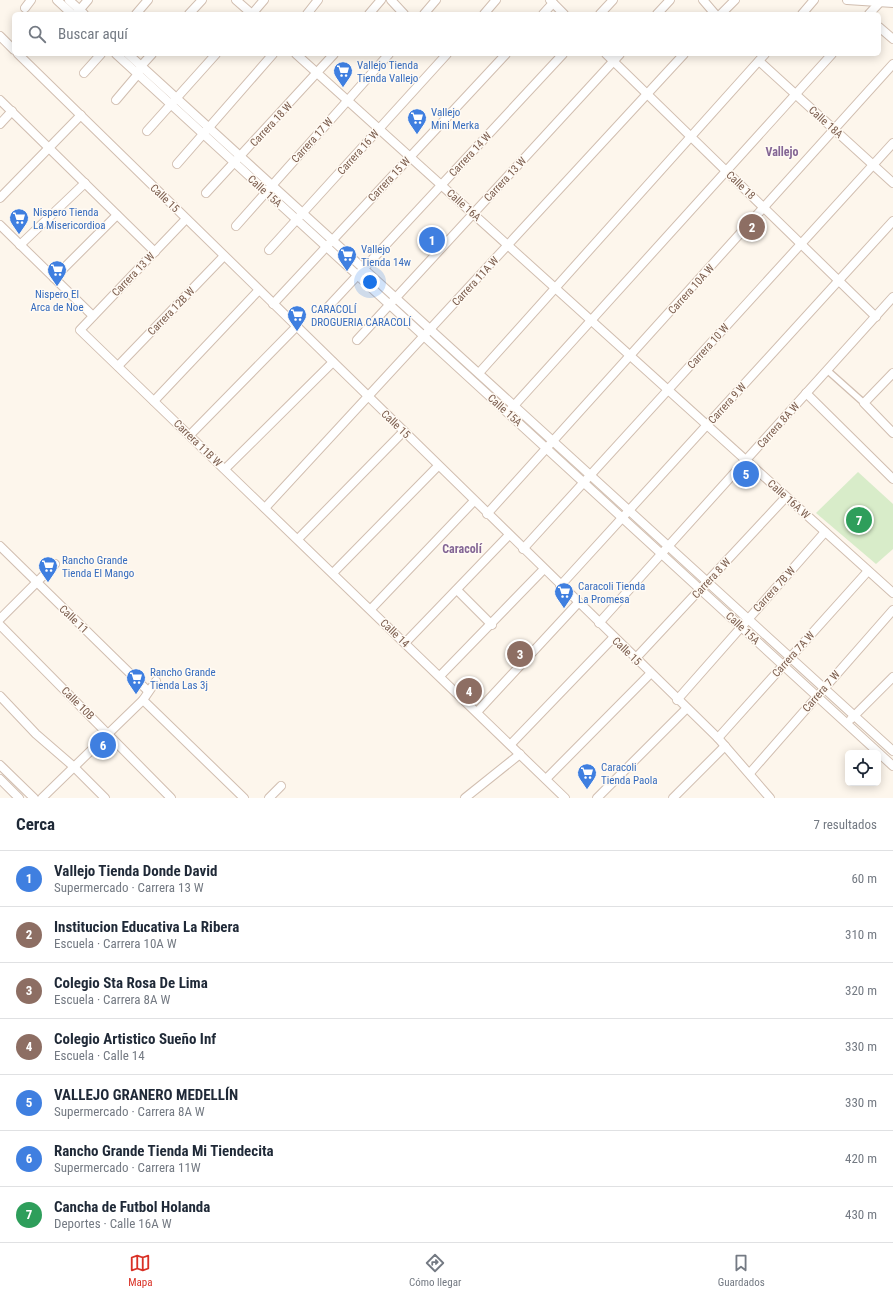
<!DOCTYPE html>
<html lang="es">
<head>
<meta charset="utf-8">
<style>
	body { margin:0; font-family:"Roboto Condensed",sans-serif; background:#f6f6f7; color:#1f2937 }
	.controls { position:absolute; right:12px; bottom:12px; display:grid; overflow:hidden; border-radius:6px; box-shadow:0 2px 10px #0003 }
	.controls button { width:36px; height:36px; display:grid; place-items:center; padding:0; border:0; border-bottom:1px solid #e0e1e3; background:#fff; color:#1f2937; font:20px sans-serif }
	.you { position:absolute; left:370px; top:282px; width:14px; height:14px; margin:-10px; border:3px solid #fff; border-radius:50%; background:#1a73e8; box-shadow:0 0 0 6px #1a73e833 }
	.badge { display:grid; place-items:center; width:26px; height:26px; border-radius:50%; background:#d93025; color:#fff; font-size:13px; font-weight:700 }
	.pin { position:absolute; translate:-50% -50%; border:2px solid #fff; box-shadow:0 1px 4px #0006 }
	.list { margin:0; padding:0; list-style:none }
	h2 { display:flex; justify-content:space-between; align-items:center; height:52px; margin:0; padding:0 16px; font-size:17px }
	h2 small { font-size:13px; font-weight:400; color:#747a83 }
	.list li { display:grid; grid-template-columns:26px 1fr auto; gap:12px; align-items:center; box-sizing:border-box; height:56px; padding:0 16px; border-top:1px solid #e0e1e3 }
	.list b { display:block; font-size:15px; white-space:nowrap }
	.list p { margin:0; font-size:13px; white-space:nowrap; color:#747a83 }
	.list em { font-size:13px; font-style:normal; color:#747a83 }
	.icon { flex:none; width:22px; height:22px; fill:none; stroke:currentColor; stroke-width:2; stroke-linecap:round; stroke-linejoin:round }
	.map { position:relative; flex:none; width:893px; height:798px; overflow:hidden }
	.search { position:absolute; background:#fff; box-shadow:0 2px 10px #0003; left:12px; right:12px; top:12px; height:44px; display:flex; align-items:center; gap:10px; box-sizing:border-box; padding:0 14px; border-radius:6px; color:#747a83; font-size:15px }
	.sheet { height:444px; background:#fff }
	nav { display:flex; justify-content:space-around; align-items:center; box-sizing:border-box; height:56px; border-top:1px solid #e0e1e3; background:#fff; font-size:11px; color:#747a83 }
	nav a { display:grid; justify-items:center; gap:2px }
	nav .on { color:#d93025 }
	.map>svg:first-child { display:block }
</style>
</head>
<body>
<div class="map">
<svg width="893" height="798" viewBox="0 0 893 798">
	<rect width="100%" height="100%" fill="#fdf6ec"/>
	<polygon fill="#d8ecc9" points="858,472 893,504 893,549 876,564 816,513"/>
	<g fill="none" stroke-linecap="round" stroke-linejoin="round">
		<defs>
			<polyline id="pedestrian" points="827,370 864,403"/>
			<g id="minor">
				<polyline points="57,0 72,14"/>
				<polyline points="69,0 84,14"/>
				<polyline points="236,0 252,14"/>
				<polyline points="391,0 404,14"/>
				<polyline points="550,0 564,14"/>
				<polyline points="703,0 715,14"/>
				<polyline points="847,0 893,3"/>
				<polyline points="25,8 31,0"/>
				<polyline points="77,13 88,0"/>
				<polyline points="136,14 148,0"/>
				<polyline points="189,14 202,0"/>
				<polyline points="252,14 264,0"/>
				<polyline points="307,14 318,0"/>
				<polyline points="369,14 381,0"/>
				<polyline points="424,14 436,0"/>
				<polyline points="484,14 496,0"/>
				<polyline points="543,14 553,3"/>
				<polyline points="600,14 613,0"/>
				<polyline points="657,14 670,0"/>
				<polyline points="721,14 735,0"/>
				<polyline points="802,14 814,0"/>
				<polyline points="869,14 881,1"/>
				<polyline points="879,27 893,39"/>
				<polyline points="0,36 14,50"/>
				<polyline points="18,54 718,738 770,798"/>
				<polyline points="116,54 893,766"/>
				<polyline points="128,54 893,751"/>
				<polyline points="296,54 893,593"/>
				<polyline points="606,54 876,317"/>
				<polyline points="759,61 893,183"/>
				<polyline points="84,73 101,54"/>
				<polyline points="0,100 155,252"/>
				<polyline points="116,100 138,74 141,66 152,54"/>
				<polyline points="0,124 12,111"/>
				<polyline points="147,131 216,54"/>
				<polyline points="177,164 273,54"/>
				<polyline points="206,193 334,54"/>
				<polyline points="0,198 81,115"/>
				<polyline points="186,219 80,330 565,798"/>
				<polyline points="0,225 93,316"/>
				<polyline points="236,226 389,54"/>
				<polyline points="20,245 85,183"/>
				<polyline points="269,250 447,54"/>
				<polyline points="54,278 117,215"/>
				<polyline points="273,304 506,54"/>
				<polyline points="328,307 563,54"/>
				<polyline points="357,340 620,54"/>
				<polyline points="118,366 224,256"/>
				<polyline points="479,373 765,54"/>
				<polyline points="893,373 864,403 893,433"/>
				<polyline points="806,393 893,479"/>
				<polyline points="154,401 259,290"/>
				<polyline points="511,409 832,54"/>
				<polyline points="190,435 296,327"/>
				<polyline points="225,469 333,362"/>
				<polyline points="265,508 684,54"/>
				<polyline points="487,514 893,64"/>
				<polyline points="298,539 403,432"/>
				<polyline points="0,546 148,691"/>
				<polyline points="523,549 893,143"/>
				<polyline points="333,573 438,466"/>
				<polyline points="560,586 893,221"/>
				<polyline points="457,590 492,625"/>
				<polyline points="371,609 474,501"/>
				<polyline points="0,619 55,564"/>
				<polyline points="599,623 893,297"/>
				<polyline points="0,625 171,798"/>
				<polyline points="405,643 509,535"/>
				<polyline points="635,659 786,497"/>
				<polyline points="440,676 544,569"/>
				<polyline points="0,696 36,734 73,766 105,798"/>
				<polyline points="143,700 244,798"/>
				<polyline points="677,700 825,532"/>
				<polyline points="477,712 578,603"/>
				<polyline points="851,719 893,677"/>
				<polyline points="718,738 868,571"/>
				<polyline points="511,744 613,638"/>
				<polyline points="0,765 34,798"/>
				<polyline points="750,773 893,610"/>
				<polyline points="0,779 19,798"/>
				<polyline points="546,779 650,674"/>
				<polyline points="42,798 143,700 156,681"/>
				<polyline points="269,798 281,786"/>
				<polyline points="465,798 520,754"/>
				<polyline points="597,798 686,709"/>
				<polyline points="673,798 725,746"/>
			</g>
		</defs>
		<use href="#pedestrian" stroke="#d1beb0" stroke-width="8"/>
		<use href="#minor" stroke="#d1beb0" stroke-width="10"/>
		<use href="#pedestrian" stroke="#fff" stroke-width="5.5"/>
		<use href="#minor" stroke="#fff" stroke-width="8"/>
	</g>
	<defs>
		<symbol id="supermarket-pin" viewBox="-11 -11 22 30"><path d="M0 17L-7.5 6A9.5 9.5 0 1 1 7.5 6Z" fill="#3f7fe0" stroke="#fffaf3"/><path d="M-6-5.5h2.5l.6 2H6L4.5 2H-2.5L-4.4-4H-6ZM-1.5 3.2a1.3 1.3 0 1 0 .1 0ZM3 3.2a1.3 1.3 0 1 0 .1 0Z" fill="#fff"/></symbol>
	</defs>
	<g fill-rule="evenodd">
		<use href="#supermarket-pin" x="332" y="60" width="22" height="30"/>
		<use href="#supermarket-pin" x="406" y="107" width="22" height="30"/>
		<use href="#supermarket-pin" x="8" y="207" width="22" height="30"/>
		<use href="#supermarket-pin" x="336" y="244" width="22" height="30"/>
		<use href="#supermarket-pin" x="46" y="259" width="22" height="30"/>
		<use href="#supermarket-pin" x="286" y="304" width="22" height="30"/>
		<use href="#supermarket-pin" x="37" y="555" width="22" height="30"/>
		<use href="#supermarket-pin" x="553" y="581" width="22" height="30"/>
		<use href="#supermarket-pin" x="125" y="667" width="22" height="30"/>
		<use href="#supermarket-pin" x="576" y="762" width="22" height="30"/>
	</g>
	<g text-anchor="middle" stroke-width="3" stroke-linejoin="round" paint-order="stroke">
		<g font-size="11" fill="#366cbe" stroke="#fffaf3" text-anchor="start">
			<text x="357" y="69">Vallejo Tienda<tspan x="357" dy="13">Tienda Vallejo</tspan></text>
			<text x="431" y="116">Vallejo<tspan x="431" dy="13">Mini Merka</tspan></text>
			<text x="33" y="216">Nispero Tienda<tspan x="33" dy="13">La Misericordioa</tspan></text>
			<text x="361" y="253">Vallejo<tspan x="361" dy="13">Tienda 14w</tspan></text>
			<text x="57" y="298" text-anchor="middle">Nispero El<tspan x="57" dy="13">Arca de Noe</tspan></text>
			<text x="311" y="313">CARACOLÍ<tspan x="311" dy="13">DROGUERIA CARACOLÍ</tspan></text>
			<text x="62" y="564">Rancho Grande<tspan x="62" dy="13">Tienda El Mango</tspan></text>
			<text x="578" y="590">Caracoli Tienda<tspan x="578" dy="13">La Promesa</tspan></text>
			<text x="150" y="676">Rancho Grande<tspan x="150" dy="13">Tienda Las 3j</tspan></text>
			<text x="601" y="771">Caracoli<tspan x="601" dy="13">Tienda Paola</tspan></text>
		</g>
		<g font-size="11" fill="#7a5c4d" stroke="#fffaf3">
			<text transform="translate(826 122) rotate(42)" y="4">Calle 18A</text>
			<text transform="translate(271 124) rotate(-47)" y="4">Carrera 18 W</text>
			<text transform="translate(312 140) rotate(-48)" y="4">Carrera 17 W</text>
			<text transform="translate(358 152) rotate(-48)" y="4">Carrera 16 W</text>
			<text transform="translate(470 154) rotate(-47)" y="4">Carrera 14 W</text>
			<text transform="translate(389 179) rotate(-47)" y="4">Carrera 15 W</text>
			<text transform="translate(505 179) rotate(-47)" y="4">Carrera 13 W</text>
			<text transform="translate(741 185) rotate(44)" y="4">Calle 18</text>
			<text transform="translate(265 191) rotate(42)" y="4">Calle 15A</text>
			<text transform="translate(165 198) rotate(44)" y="4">Calle 15</text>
			<text transform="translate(464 205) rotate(42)" y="4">Calle 16A</text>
			<text transform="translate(133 274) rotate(-46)" y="4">Carrera 13 W</text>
			<text transform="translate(475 281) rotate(-47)" y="4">Carrera 11A W</text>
			<text transform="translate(691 289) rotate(-48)" y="4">Carrera 10A W</text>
			<text transform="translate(171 311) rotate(-46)" y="4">Carrera 12B W</text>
			<text transform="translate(708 346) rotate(-48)" y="4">Carrera 10 W</text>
			<text transform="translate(727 403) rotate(-48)" y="4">Carrera 9 W</text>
			<text transform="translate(505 410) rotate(42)" y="4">Calle 15A</text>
			<text transform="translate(396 424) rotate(44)" y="4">Calle 15</text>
			<text transform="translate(778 425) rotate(-48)" y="4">Carrera 8A W</text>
			<text transform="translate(198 443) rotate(44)" y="4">Carrera 11B W</text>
			<text transform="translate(789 499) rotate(42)" y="4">Calle 16A W</text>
			<text transform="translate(711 578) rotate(-47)" y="4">Carrera 8 W</text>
			<text transform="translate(774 589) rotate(-48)" y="4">Carrera 7B W</text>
			<text transform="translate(74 619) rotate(44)" y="4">Calle 11</text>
			<text transform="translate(743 628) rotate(43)" y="4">Calle 15A</text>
			<text transform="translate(395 633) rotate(44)" y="4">Calle 14</text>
			<text transform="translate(627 651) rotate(44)" y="4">Calle 15</text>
			<text transform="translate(793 654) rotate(-48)" y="4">Carrera 7A W</text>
			<text transform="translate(821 691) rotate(-49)" y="4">Carrera 7 W</text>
			<text transform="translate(78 703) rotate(45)" y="4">Calle 10B</text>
		</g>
		<g font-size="12" font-weight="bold" fill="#846695" stroke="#fffaf3">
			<text x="782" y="156">Vallejo</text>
			<text x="462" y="553">Caracolí</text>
		</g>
	</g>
</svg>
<div class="controls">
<button><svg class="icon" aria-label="locate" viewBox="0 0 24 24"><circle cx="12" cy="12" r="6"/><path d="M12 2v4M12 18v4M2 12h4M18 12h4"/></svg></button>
</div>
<div class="you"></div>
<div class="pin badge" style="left:432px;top:240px;background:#3f7fe0">1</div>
<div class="pin badge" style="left:752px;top:227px;background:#8d6e63">2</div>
<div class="pin badge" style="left:520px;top:654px;background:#8d6e63">3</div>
<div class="pin badge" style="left:469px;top:691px;background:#8d6e63">4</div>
<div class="pin badge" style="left:746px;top:474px;background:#3f7fe0">5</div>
<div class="pin badge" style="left:103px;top:745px;background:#3f7fe0">6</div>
<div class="pin badge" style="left:859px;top:520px;background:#2e9e5b">7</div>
<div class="search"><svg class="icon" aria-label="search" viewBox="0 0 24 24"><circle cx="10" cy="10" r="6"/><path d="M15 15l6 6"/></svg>Buscar aquí</div>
</div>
<section class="sheet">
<h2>Cerca<small>7 resultados</small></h2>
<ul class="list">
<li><span class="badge" style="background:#3f7fe0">1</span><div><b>Vallejo Tienda Donde David</b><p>Supermercado · Carrera 13 W</p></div><em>60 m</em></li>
<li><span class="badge" style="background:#8d6e63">2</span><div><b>Institucion Educativa La Ribera</b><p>Escuela · Carrera 10A W</p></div><em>310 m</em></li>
<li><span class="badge" style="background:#8d6e63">3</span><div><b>Colegio Sta Rosa De Lima</b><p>Escuela · Carrera 8A W</p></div><em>320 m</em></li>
<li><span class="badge" style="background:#8d6e63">4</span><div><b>Colegio Artistico Sueño Inf</b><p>Escuela · Calle 14</p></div><em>330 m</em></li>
<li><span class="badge" style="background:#3f7fe0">5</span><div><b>VALLEJO GRANERO MEDELLÍN</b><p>Supermercado · Carrera 8A W</p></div><em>330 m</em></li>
<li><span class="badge" style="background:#3f7fe0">6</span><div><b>Rancho Grande Tienda Mi Tiendecita</b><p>Supermercado · Carrera 11W</p></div><em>420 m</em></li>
<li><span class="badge" style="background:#2e9e5b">7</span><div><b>Cancha de Futbol Holanda</b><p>Deportes · Calle 16A W</p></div><em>430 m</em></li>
</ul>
</section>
<nav>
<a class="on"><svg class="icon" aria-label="map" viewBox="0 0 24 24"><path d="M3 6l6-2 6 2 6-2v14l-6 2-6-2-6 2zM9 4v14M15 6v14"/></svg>Mapa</a>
<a><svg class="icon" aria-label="directions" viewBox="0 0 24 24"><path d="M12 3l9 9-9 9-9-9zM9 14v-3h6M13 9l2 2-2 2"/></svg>Cómo llegar</a>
<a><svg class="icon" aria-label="saved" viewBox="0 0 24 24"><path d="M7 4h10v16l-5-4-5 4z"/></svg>Guardados</a>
</nav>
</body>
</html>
